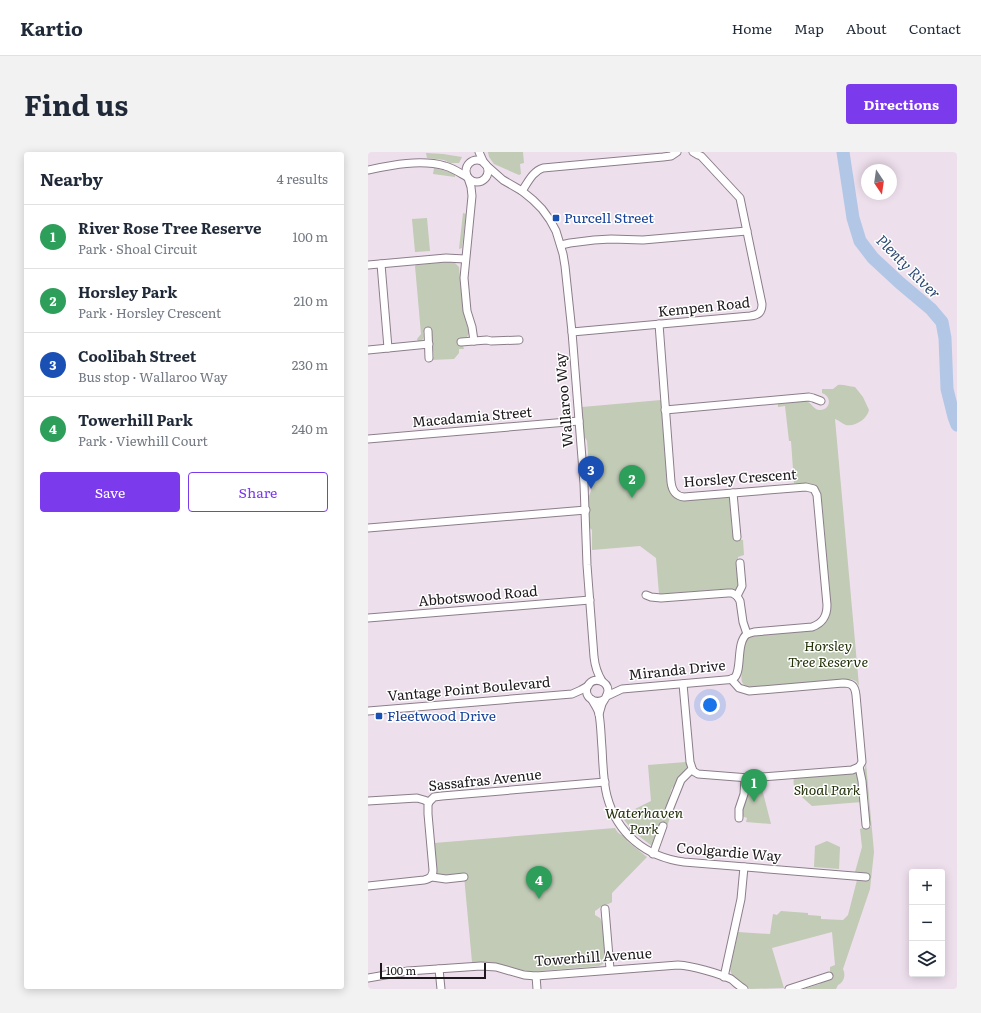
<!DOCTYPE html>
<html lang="en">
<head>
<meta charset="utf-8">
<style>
	body { margin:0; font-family:Literata,serif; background:#f2f2f3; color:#1f2937 }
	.controls { position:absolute; right:12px; bottom:12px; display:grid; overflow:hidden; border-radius:4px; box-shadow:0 2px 10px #0003 }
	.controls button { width:36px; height:36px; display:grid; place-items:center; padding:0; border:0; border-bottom:1px solid #e0e1e3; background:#fff; color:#1f2937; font:20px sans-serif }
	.compass { position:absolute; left:493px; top:12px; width:36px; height:36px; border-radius:50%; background:#fff; box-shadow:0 2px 10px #0003; rotate:167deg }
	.scale { position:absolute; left:12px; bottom:10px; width:106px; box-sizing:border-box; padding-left:4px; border:2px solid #1d181c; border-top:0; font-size:11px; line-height:14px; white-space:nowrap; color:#1d181c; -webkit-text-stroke:3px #fff; paint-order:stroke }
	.you { position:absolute; left:342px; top:553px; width:14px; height:14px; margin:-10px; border:3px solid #fff; border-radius:50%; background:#1a73e8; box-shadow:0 0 0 6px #1a73e833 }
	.badge { display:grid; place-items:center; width:26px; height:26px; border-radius:50%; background:#7c3aed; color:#fff; font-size:13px; font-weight:700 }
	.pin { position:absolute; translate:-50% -33px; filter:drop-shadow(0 1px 2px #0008) }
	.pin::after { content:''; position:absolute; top:21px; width:14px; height:12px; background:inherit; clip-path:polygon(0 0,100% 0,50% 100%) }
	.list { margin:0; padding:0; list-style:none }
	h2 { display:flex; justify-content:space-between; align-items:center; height:52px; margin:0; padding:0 16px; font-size:17px }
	h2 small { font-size:13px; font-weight:400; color:#747a83 }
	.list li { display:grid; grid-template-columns:26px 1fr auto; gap:12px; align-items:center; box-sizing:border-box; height:64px; padding:0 16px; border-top:1px solid #e0e1e3 }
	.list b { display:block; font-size:15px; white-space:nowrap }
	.list p { margin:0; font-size:13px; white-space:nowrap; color:#747a83 }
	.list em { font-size:13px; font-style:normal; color:#747a83 }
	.actions { display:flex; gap:8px; padding:12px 16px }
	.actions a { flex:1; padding:9px 0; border:1px solid #7c3aed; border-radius:4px; text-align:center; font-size:14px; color:#7c3aed }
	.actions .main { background:#7c3aed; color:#fff }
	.icon { flex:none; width:22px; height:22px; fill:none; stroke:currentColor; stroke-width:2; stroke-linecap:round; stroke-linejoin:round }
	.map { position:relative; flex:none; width:589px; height:837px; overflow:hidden; border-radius:4px }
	header { display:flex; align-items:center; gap:24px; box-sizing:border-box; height:56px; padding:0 20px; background:#fff; border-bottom:1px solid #e0e1e3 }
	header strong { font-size:19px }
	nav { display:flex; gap:22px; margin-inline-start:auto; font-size:14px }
	.intro { display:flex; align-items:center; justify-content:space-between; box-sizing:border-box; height:96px; padding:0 24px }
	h1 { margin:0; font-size:28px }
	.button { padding:10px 18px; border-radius:4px; background:#7c3aed; color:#fff; font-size:14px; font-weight:700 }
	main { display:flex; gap:24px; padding:0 24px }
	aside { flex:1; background:#fff; border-radius:4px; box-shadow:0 2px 10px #0003 }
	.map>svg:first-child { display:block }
</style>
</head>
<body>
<header>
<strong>Kartio</strong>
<nav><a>Home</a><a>Map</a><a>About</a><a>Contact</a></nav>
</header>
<div class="intro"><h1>Find us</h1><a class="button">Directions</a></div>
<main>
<aside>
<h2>Nearby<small>4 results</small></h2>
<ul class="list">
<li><span class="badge" style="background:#2e9e5b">1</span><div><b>River Rose Tree Reserve</b><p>Park · Shoal Circuit</p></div><em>100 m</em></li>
<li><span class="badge" style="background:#2e9e5b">2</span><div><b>Horsley Park</b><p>Park · Horsley Crescent</p></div><em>210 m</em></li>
<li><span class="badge" style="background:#1a4fb4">3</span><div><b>Coolibah Street</b><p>Bus stop · Wallaroo Way</p></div><em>230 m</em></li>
<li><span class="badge" style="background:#2e9e5b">4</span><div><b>Towerhill Park</b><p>Park · Viewhill Court</p></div><em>240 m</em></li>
</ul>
<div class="actions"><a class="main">Save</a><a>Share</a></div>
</aside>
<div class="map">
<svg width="589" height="837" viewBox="0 0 589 837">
	<rect width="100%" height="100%" fill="#eedfec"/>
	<g fill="#c1cbb6">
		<polygon points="120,0 155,0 156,11 152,12 153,22 151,23 126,12 121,5"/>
		<polygon points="58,1 75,2 94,5 91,11 82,11 76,8 59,6"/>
		<polygon points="66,16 78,19 87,22 87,25 65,22"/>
		<polygon points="95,61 98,62 94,96 91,97"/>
		<polygon points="59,66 62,99 47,100 44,67"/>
		<path d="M81,110L87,111L91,115L95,159L101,181L99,185L93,186V194H95L96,197H91V201L86,207L63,208L64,206L66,205L63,179L55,180C56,185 56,189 50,190L49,187L53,182L47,114L48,113Z"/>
		<path d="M470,233C475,232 481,235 487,235L495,245L501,258C499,267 487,275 478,273C474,272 471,268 467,267L491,534L488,529L482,527L385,535C380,535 376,534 374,530C372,526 376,493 378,488C380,485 383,484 387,484L446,478C452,476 458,472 461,466C465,456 460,422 459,409L456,404L458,396L453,341C446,329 439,331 426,331L423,289H421L417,254L410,255V252L438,249C444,251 445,257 451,258C462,259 465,245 454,241V237H465Z"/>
		<path d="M293,248L299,330C301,340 304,347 315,348L362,345L365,364L363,367L364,381L368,387L375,388L376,403L370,405V413L369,417V431L371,434L368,438L358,437L291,442L288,406L272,394L224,398V378L221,375V344L223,339L219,289L216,284L214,255Z"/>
		<polygon points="318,610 320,617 307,634 304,636 301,646 302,649 300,654 298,654 296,658 301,663 303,663 298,677 293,672 291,673 287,683 288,687 284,694 267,681 264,681 261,678 261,674 253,664 283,649 280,613"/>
		<path d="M498,611L506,700L502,737L475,817C478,823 476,830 470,833L468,837H436L452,832L453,829L462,821V815L467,813L464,780L404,796L416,836L382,837L364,823L362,818L370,780L402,782L405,762L409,763L413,759L440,761V763L453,764V767L475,768L480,763L489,728H499V721L487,720L494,695L492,677L498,675H503L502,671H500L499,657L501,655L500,643L497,641L495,619L497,616Z"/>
		<path d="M489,621L494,650L444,654C436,646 423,639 426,626Z"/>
		<polygon points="392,629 403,672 378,670 379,666 374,664 373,658 380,630"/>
		<path d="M247,676C248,678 250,681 252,682C256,685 258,683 259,689L279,705L244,741V750C240,753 238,752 234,754C231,756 230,757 227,759V763L232,766L235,772L238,808L235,812L231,814L161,820L127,811L104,810L96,724C90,721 84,721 78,725L73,724L69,722L66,691Z"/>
		<polygon points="459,689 472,695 471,717 446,715 447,694"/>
	</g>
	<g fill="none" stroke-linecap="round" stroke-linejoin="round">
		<polyline stroke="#b2c7e6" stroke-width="13" points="475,0 485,66 492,89 505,106 532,131 563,157 574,170 577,186 579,237 586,265 589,273"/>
		<defs>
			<g id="minor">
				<polyline points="111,0 116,11"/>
				<circle cx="109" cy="19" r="11"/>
				<path d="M118,13L135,28L154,39L165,48L174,57L182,68L188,79L195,102L197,114L204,180L216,332L219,413L226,505C227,514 229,521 234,529"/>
				<path d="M0,18C24,13 53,7 77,14C85,16 92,21 99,25"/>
				<polyline points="100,26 103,35 104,44 96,126 99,159 104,175 106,189"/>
				<path d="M154,39C160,30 165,19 175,16L295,5L303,4L309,0"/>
				<polyline points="193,93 202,91 226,88 243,87 275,88 379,79"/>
				<polyline points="13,112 20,196"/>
				<polyline points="0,113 78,106 97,107"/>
				<path d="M291,172L303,330C304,338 307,344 316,345L438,335L446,337L449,343L459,453C459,464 455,471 444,475L386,480L379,482"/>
				<polyline points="60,179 61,206"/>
				<path d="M204,180L382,164C390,163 394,161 394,152L372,46L333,4L330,3L325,0"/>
				<polyline points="93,190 119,188 123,189 151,188"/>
				<polyline points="0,198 61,192"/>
				<polyline points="297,258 441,245 445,246 453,249"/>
				<polyline points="0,287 211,269"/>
				<polyline points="365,341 369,385"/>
				<polyline points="0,376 218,358"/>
				<polyline points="278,443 283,445 293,446 360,441 364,441 369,444"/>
				<polyline points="369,444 372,449 375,470 379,482"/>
				<polyline points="369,444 374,434 372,411"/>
				<polyline points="0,466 222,448"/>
				<path d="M363,527L371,536L381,539L475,531C484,531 487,534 488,543L494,610L491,615L494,629L498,673"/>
				<polyline points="315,532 322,610 325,619 330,622 381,626 484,618 491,615"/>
				<path d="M239,544L254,537L357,528C361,528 364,528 367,525C374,517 368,490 379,482"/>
				<path d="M224,548C227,553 230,557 231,562C233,573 233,585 234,596C235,612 235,629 239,644C249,682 278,705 316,710L498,725"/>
				<polyline points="0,559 204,542 213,538 220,534"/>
				<path d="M231,562C232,559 233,555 234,552C236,548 240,543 240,538C239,529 227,525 221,532C213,543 226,554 237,547"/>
				<polyline points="0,649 49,646 56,648 61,650 66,645 74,644 237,630"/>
				<polyline points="301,658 313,628 324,617"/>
				<polyline points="371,666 371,657 376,642 377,626"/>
				<polyline points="285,702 295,674"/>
				<polyline points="64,725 78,727 96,725"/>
				<path d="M0,734L56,728C62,727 65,724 65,718L60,662V653L61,650"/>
				<polyline points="237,757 242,817"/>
				<polyline points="71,817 73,837"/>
				<polyline points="168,824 169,837"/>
				<polyline points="356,825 373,747 376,715"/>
				<path d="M0,826L40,819L113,814L128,815L156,823L168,824L310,813C325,814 349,821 363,827C367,830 371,834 376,837"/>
				<polyline points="421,837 461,824"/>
			</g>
		</defs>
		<use href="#minor" stroke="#8b7e8a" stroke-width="9"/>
		<use href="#minor" stroke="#fff" stroke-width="7"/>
	</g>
	<g fill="#1a4fb4" stroke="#fff" stroke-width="1.5">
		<rect x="184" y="62" width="8" height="8" rx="2"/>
		<rect x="7" y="560" width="8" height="8" rx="2"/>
	</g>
	<g text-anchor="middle" stroke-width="3" stroke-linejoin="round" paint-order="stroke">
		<g font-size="14" fill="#164399" stroke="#fff" text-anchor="start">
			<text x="196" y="71">Purcell Street</text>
			<text x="19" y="569">Fleetwood Drive</text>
		</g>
		<g font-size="14" fill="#1d181c" stroke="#fff">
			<text transform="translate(336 155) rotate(-6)" y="5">Kempen Road</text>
			<text transform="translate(196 248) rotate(-95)" y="5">Wallaroo Way</text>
			<text transform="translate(104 265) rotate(-5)" y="5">Macadamia Street</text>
			<text transform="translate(372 326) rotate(-4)" y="5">Horsley Crescent</text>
			<text transform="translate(110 444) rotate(-5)" y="5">Abbotswood Road</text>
			<text transform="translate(309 518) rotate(-6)" y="5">Miranda Drive</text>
			<text transform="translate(101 537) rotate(-5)" y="5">Vantage Point Boulevard</text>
			<text transform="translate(117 628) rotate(-6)" y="5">Sassafras Avenue</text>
			<text transform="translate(361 700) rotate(5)" y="5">Coolgardie Way</text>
			<text transform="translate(225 805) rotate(-4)" y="5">Towerhill Avenue</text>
		</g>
		<g font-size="14" font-style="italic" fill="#223008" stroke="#fff">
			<text x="460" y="499">Horsley<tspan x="460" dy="16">Tree Reserve</tspan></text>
			<text x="459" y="643">Shoal Park</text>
			<text x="276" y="666">Waterhaven<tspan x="276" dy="16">Park</tspan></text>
		</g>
		<g font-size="15" font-style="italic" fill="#2e4b75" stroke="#fff">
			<text transform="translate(540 115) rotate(45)" y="5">Plenty River</text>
		</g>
	</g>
</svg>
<div class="controls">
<button>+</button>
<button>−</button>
<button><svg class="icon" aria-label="layers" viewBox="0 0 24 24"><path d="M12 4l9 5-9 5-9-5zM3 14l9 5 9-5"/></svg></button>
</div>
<svg class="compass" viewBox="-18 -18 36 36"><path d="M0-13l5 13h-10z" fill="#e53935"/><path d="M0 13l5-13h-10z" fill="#747a83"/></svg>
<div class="scale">100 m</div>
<div class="you"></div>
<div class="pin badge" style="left:386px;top:650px;background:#2e9e5b">1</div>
<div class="pin badge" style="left:264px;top:346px;background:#2e9e5b">2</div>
<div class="pin badge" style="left:223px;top:337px;background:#1a4fb4">3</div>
<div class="pin badge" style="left:171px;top:747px;background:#2e9e5b">4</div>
</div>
</main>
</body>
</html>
